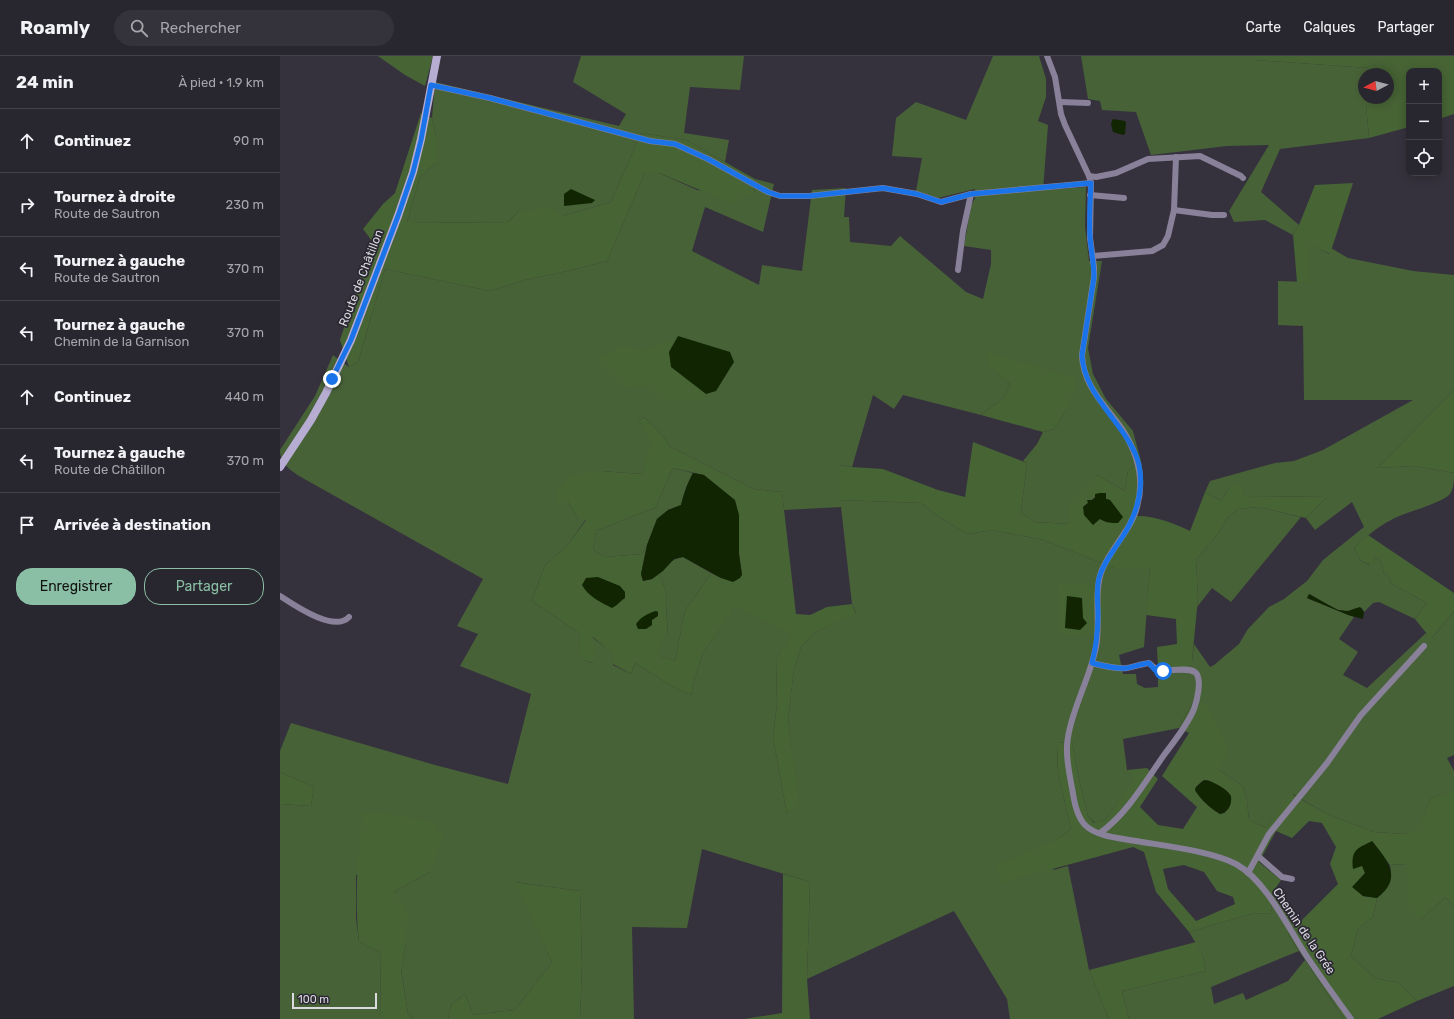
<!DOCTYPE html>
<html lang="fr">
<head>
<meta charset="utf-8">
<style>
	body { margin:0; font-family:Rubik,sans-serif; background:#34323a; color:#f1f3f6 }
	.controls { position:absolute; right:12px; top:12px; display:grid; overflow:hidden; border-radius:8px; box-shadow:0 2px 10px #0003 }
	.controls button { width:36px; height:36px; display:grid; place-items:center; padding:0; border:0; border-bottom:1px solid #44434a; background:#28262e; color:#f1f3f6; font:20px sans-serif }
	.compass { position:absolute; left:1078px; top:12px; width:36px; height:36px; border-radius:50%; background:#28262e; box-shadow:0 2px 10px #0003; rotate:263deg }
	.scale { position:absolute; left:12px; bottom:10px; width:85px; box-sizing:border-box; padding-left:4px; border:2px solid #dbdae1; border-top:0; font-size:11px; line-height:14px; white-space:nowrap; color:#dbdae1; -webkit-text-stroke:3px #2b2833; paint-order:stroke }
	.stop { position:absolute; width:12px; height:12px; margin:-9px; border:3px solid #1a73e8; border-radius:50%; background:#fff }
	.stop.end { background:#1a73e8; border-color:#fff; box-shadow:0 1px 4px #0008 }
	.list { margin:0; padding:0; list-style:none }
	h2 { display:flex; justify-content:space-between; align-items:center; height:52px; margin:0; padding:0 16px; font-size:17px }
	h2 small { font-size:13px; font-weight:400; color:#a5a5aa }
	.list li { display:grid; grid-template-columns:26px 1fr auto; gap:12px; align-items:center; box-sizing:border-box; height:64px; padding:0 16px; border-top:1px solid #44434a }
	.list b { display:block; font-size:15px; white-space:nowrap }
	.list p { margin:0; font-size:13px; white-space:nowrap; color:#a5a5aa }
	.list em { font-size:13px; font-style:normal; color:#a5a5aa }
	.actions { display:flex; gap:8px; padding:12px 16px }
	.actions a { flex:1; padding:9px 0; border:1px solid #8abfa5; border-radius:16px; text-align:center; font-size:14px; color:#8abfa5 }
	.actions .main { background:#8abfa5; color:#111 }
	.icon { flex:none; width:22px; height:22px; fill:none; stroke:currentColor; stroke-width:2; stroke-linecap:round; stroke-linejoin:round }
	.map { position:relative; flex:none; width:1174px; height:963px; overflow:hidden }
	header { display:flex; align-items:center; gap:24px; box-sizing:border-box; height:56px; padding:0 20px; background:#28262e; border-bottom:1px solid #44434a }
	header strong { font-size:19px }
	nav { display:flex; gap:22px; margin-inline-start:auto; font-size:14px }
	.search { width:280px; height:36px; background:#34323a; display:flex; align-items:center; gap:10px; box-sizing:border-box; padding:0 14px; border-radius:22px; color:#a5a5aa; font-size:15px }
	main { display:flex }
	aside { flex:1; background:#28262e }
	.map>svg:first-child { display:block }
</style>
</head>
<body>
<header>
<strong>Roamly</strong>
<div class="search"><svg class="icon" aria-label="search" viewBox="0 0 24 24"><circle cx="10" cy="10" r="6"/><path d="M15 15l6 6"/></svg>Rechercher</div>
<nav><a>Carte</a><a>Calques</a><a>Partager</a></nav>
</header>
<main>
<aside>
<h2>24 min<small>À pied · 1.9 km</small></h2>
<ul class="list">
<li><svg class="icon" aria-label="ahead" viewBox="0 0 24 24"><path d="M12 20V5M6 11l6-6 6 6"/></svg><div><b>Continuez</b></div><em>90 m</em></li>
<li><svg class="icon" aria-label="right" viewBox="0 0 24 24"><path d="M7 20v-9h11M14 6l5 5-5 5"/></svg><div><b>Tournez à droite</b><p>Route de Sautron</p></div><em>230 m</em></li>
<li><svg class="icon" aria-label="left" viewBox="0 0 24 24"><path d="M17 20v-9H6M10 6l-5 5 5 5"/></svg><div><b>Tournez à gauche</b><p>Route de Sautron</p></div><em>370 m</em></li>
<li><svg class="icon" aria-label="left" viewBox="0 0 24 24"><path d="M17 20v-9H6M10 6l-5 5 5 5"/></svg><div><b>Tournez à gauche</b><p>Chemin de la Garnison</p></div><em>370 m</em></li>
<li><svg class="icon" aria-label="ahead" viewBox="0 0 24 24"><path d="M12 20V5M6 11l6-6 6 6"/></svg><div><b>Continuez</b></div><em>440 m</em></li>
<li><svg class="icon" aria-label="left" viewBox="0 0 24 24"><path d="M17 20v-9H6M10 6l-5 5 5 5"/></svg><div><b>Tournez à gauche</b><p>Route de Châtillon</p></div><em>370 m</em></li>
<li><svg class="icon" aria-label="arrive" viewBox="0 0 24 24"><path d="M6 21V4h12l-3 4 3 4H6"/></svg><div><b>Arrivée à destination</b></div></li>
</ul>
<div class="actions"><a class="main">Enregistrer</a><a>Partager</a></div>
</aside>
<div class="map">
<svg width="1174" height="963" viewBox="0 0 1174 963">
	<rect width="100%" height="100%" fill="#35323d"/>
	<g fill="#486238" fill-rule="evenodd">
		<polygon points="301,0 464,0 460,34 410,31 404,77 449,84 445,106 406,84 361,77 331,146 283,160 239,155 227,167 127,166 140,121 156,107 156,81 152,62 155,26 339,70 346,58 293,26"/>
		<path d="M713,0H759L766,23V41L758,65L768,69L763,134L806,131L805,170L809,205H822L808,292L813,318L826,343L853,375L861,405L848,415L845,435L817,419L789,468L754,466L741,456L747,407L743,405L757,388L763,376L774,373L785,356L708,308L730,328L725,341L701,359L623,339L614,353L593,339L572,411L560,409V444L641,447L659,461L688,478L712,474L764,484L834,512H870L864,591L839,599L843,618H856L857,628L865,632L878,631V612L912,605L914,588L930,611L934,609L959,588L968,573L989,551L1004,543L1027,525L1043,504L1084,471L1072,446L1035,474L1026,462L1047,441L962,440L964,430H950L941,445L925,436L930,425L995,407L1014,405L1043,394L1133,344H1024L1023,270L998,269V225L1029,226V187L1049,198L1051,192L1068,202L1133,215L1174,219V334L1097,412L1135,410L1174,417C1174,425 1174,432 1170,438C1161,448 1125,456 1111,464C1097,471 1085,482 1074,492L1080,504L1089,509L1095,501L1101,505L1104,517L1111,523L1110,527L1147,547L1135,563L1099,546L1093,547L1084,556L1082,552C1073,551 1074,555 1067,555C1055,556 1040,544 1030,538L1027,542L1074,561L1059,583L1078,596L1063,619L1087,632L1146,577L1152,582L1174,555V699L1167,702L1174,715V735L1151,742L1139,771L1125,778L1094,776L1047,758L1013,738L986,772L969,764L967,745L963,730L939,714L913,646L899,672L843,683L847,714L855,724L825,764L815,767L808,760L799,723L792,686L777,687L778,717L791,773L778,783L773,814L788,810L809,914L829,963H730L727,943L674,855L527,923L530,826L422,793L407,872L352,871L354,963H300L302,909L300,835L235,826L272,906L235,954L193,959L185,938L171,949L168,963H134L128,958L121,913L126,888L114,836L150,816L76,819V862L79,886L101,897L100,963H0V748L31,750L34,731L0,716V695L11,667L155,709L228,728L251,638L180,610L198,578L177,570L203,523L28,425C16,418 0,410 0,394L35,340L53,299L69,311L78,306L105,213L210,235L245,224L292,214L327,205L365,117H379L417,134L474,137L475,123L494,128L483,176L425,151L412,195L479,229L482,209L522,215L532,134L566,132L564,161H569L570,186L611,190L620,180L686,236L703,243L711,208V194L684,190L691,150L695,142V133L658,142L636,135L642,102L612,100L616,62L636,46L686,64ZM364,361C372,369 385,379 389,390L474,433L502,436L504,454L561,451L572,548L576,557L535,576L521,591L514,613L508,663L519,750L507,758L493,682L497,648L496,603L513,578L455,550L423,597L415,621L411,639L393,631L355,607L351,618L333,609L335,599L312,581L313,607L301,603L299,577L252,545L265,509L288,489L306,463H298L288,446L321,415L362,418L372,386L359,365Z"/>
		<polygon points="801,0 975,0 975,4 1089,12 1089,18 1084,18 1084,42 1086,42 1086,48 1089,82 1000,93 981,136 1019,169 1013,179 985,164 954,166 949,155 989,89 947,90 871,99 856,56 822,54 820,45 808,43"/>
		<path d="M393,412L413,417C407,428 404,437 401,449L388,454L377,463L367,489L362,498L325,501L313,494L316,475L353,460L375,452Z"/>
		<polygon points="978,451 1021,461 951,546 932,532 917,551 918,542 916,504 940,475 948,461 958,453"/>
		<path d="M403,501L431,517L405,555L395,605L376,599L388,577L386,550L387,540L382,524L378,518C389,510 388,504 403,501Z"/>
		<polygon points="1127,808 1128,826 1141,864 1165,841 1174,850 1174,930 1137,945 1119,927 1095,922 1071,900 1078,873 1093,861 1097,842 1104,835 1111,815 1110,809"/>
		<polygon points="993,836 1016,869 1008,878 1019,895 931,931 934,948 963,937 966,944 1008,925 1025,904 1064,963 849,963 842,935 926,915 922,897 909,876 974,857 991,858"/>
	</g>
	<g fill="#476435" fill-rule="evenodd">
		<polygon points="98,0 153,0 145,30 125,19"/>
		<polygon points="975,0 1174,0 1174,58 1159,63 1159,15 1129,15 1129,71 1089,82 1086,48 1086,42 1108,42 1108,18 1089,18 1089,12 975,4"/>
		<polygon points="141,57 152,62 156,81 156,107 140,121 127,166 227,167 239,155 272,151 283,160 331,146 361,77 406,84 475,123 474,137 451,147 379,117 365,117 327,205 292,214 245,224 210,235 105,213 78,306 69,311 60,284 92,185 83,173 103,148 115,137"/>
		<polygon points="1073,127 1050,198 1029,188 1029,227 1017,226 1013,179 1019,169 1035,129"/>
		<polygon points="387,285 394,287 389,296 391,311 426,338 424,345 382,345 365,329 343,332 316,304 343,288 364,295"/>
		<polygon points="707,296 798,323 785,356 774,373 763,376 701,359 725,341 730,328 707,308"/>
		<polygon points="1174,334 1174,417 1135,410 1097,412"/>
		<path d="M364,361C372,369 385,379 389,390L474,433L502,436L516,558L530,559L547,551L572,548L576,558L535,576L521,591L514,613L508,663L520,750L507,758L493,682L497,648L496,603L512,578L455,551L423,597L415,621L411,639L393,631L355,607L351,618L333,608L334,599L313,581L314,607L300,603L299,577L252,545L265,509L288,489L306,464L298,463L288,446L277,448L275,436L293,418L321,415L362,418L371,386L359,365ZM393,412L424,419L459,498L462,519L441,522L431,517L405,555L395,605L377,599L388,577L386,550L387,540L382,524L378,518L372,523L363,525L361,518L367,489L362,498L325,501L313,494L316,475L353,460L375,452Z"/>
		<path d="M693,386L747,407L741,456L754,466L789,468L790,447L817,419L845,435L848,415L861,405C865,425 863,441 857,460C876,460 893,467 910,475L925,436L941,445L950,430H964L963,440L1047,441L1026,462L978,451L958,453L948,461L940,475L916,504L918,542L912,605L907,616L878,612L877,591L897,588L896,563L866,559L870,512H834L764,484L712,474L688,478L659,461L641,447L560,444L559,409L572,411L603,413L658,434L685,441ZM820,437H826V443L830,444L842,461L820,462L803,451Z"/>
		<polygon points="1088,479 1174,537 1174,555 1151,583 1135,563 1147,547 1110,527 1111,523 1104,517 1101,505 1095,501 1090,509 1080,504 1074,492"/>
		<polygon points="778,526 822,530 825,550 822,577 782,579 777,573"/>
		<path d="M913,646L926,648L949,694L939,714L963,730L967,745L969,764L986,772L1012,738L1047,758L1094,776L1125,778L1139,770L1151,742L1173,735L1174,734V850L1165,841L1141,864L1127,852V808L1110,809L1092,785L1083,810L1085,817L1073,831L1083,840L1097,842L1093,861L1078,873L1071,900L1095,922L1119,927L1137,945L1098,963H1064L1008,878L1058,828L1050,808L1056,791L1042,767L1029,765L1012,782L996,775L979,806L1001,824L993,836L991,858L974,857L909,876L876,836L864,796L853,791L721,827L717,809L778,783L791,773L778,717L777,687L792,686L799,723L808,760L814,767L825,764L854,724L847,714L867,712L878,723L860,751L878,769L903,773L917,751L882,720L909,677L899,672ZM928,724L949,737L945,757L940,758C930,751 921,744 915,734L916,731L922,725ZM904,809L924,816L937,835L953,841L955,848L916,865L888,833L883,813Z"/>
		<polygon points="0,716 34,731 31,750 0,748"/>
		<path d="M82,756L118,759L154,767L164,781L150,816L114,836L128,857L126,888L121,914L128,958L134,963H100L101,897L79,886C74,842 78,800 82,756Z"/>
		<polygon points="503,818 530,826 527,923 530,963 464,963 502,957"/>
		<polygon points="234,826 300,835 302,909 300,963 168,963 171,949 185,938 193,959 235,954 272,906"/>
		<polygon points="916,886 922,897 926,915 842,935 849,963 829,963 809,914"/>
	</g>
	<g fill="#112503">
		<polygon points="833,63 845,65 846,67 845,78 843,79 833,76 831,68"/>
		<polygon points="291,133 315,144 312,147 284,150 284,138"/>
		<polygon points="398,280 450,296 454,306 436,335 426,338 391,311 389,296"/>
		<path d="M413,417L424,419L455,444L459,459V498L462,519L460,522L453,526L441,522L403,501L394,503L383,515L372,523L363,525L361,518L367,489L377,463L388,454L401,449C404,437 407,428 413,417Z"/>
		<path d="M820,437H826V443L830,444L843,461L838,467C831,467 826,467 820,463L813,469L804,459L803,451L808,447L807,444H812L815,442V438Z"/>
		<path d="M318,521L340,530L345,536V542C340,545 337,550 332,552C320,546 308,540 302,529L306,522Z"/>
		<polygon points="1029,538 1058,554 1068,555 1080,551 1084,556 1083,563 1068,559 1027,542"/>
		<polygon points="787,540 802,542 803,562 807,567 800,574 785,572"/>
		<path d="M376,555L378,556V560L372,564V569L366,573H358L356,568C361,561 368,557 376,555Z"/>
		<path d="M924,724C933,725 946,732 951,740C952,748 949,756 940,758C930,752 921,744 915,734L916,731Z"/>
		<path d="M1092,785C1107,804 1124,822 1097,842L1083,840L1072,831L1085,817L1082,810L1073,813C1071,794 1076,793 1092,785Z"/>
	</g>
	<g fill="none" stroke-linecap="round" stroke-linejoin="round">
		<g stroke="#888199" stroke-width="6">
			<path d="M767,0L775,21L781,58L785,69L809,120L811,127L810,182L814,211V221L802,299C803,330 825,349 842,373C857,396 865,423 857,451C851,474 831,492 822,514C813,537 821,566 816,591C810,622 793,650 788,681C785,697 789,716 792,732C794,744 796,758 804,768C816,781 840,782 856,785C885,790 931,795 956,808C985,824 1007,869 1024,896C1039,919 1055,941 1071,963"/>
			<polyline points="151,29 210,42 370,85 395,88 428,103 488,136 500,140 529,140 603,132 637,138 661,146 691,138 811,127"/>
			<polyline points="780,46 808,47"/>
			<polyline points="809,120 816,121 836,117 868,103 920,100 961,120 963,122"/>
			<polyline points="810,139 844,142"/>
			<polyline points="894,154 932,159 944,159"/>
			<polyline points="813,200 872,195 883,189 888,180 894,154 896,101"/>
			<polyline points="678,214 683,175 691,138"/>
			<path d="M0,540C14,549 54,577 69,561"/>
			<path d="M812,607C823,610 835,613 847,612C854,611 861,608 869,607L877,614C887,616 909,610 916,617C922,624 917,645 914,653C907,670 895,684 884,699C865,726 847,758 820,777"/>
			<polyline points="978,800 1002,821 1012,823"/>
			<polyline points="968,817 989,778 1047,707 1081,659 1144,590"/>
		</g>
		<polyline stroke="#b7acd2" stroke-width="8" points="0,411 31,364 46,337 71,284 118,160 133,116 141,83 157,0"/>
	</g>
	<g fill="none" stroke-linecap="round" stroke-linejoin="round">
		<path stroke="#1a73e8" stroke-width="5" d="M52,323L71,284L118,160L133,116L141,84L151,29L210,42L370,85L395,88L428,103L488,136L500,140H529L603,132L637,138L661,146L691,138L811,127C810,145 809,163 810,181C811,194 814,207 814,221L802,299C804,340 843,365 857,402C866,429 857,458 843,480C834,494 823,507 819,522C816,534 818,547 818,559C818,575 816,591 812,607C823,610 835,613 847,612C854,611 861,608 869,607L875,614L883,615"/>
	</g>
	<g text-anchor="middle" stroke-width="3.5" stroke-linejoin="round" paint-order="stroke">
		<g font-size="12" fill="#dbdae1" stroke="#2b2833">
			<text transform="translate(81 222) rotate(-69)" y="4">Route de Châtillon</text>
			<text transform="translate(1024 875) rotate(56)" y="4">Chemin de la Grée</text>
		</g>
	</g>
</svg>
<div class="controls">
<button>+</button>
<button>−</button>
<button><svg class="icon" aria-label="locate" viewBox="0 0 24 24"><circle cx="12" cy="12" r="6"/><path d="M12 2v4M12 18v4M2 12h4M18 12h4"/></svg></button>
</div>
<svg class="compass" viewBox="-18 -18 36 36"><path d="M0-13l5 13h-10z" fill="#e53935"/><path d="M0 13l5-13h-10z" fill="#a5a5aa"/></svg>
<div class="scale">100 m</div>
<div class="stop" style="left:883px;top:615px"></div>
<div class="stop end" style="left:52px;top:323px"></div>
</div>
</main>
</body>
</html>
